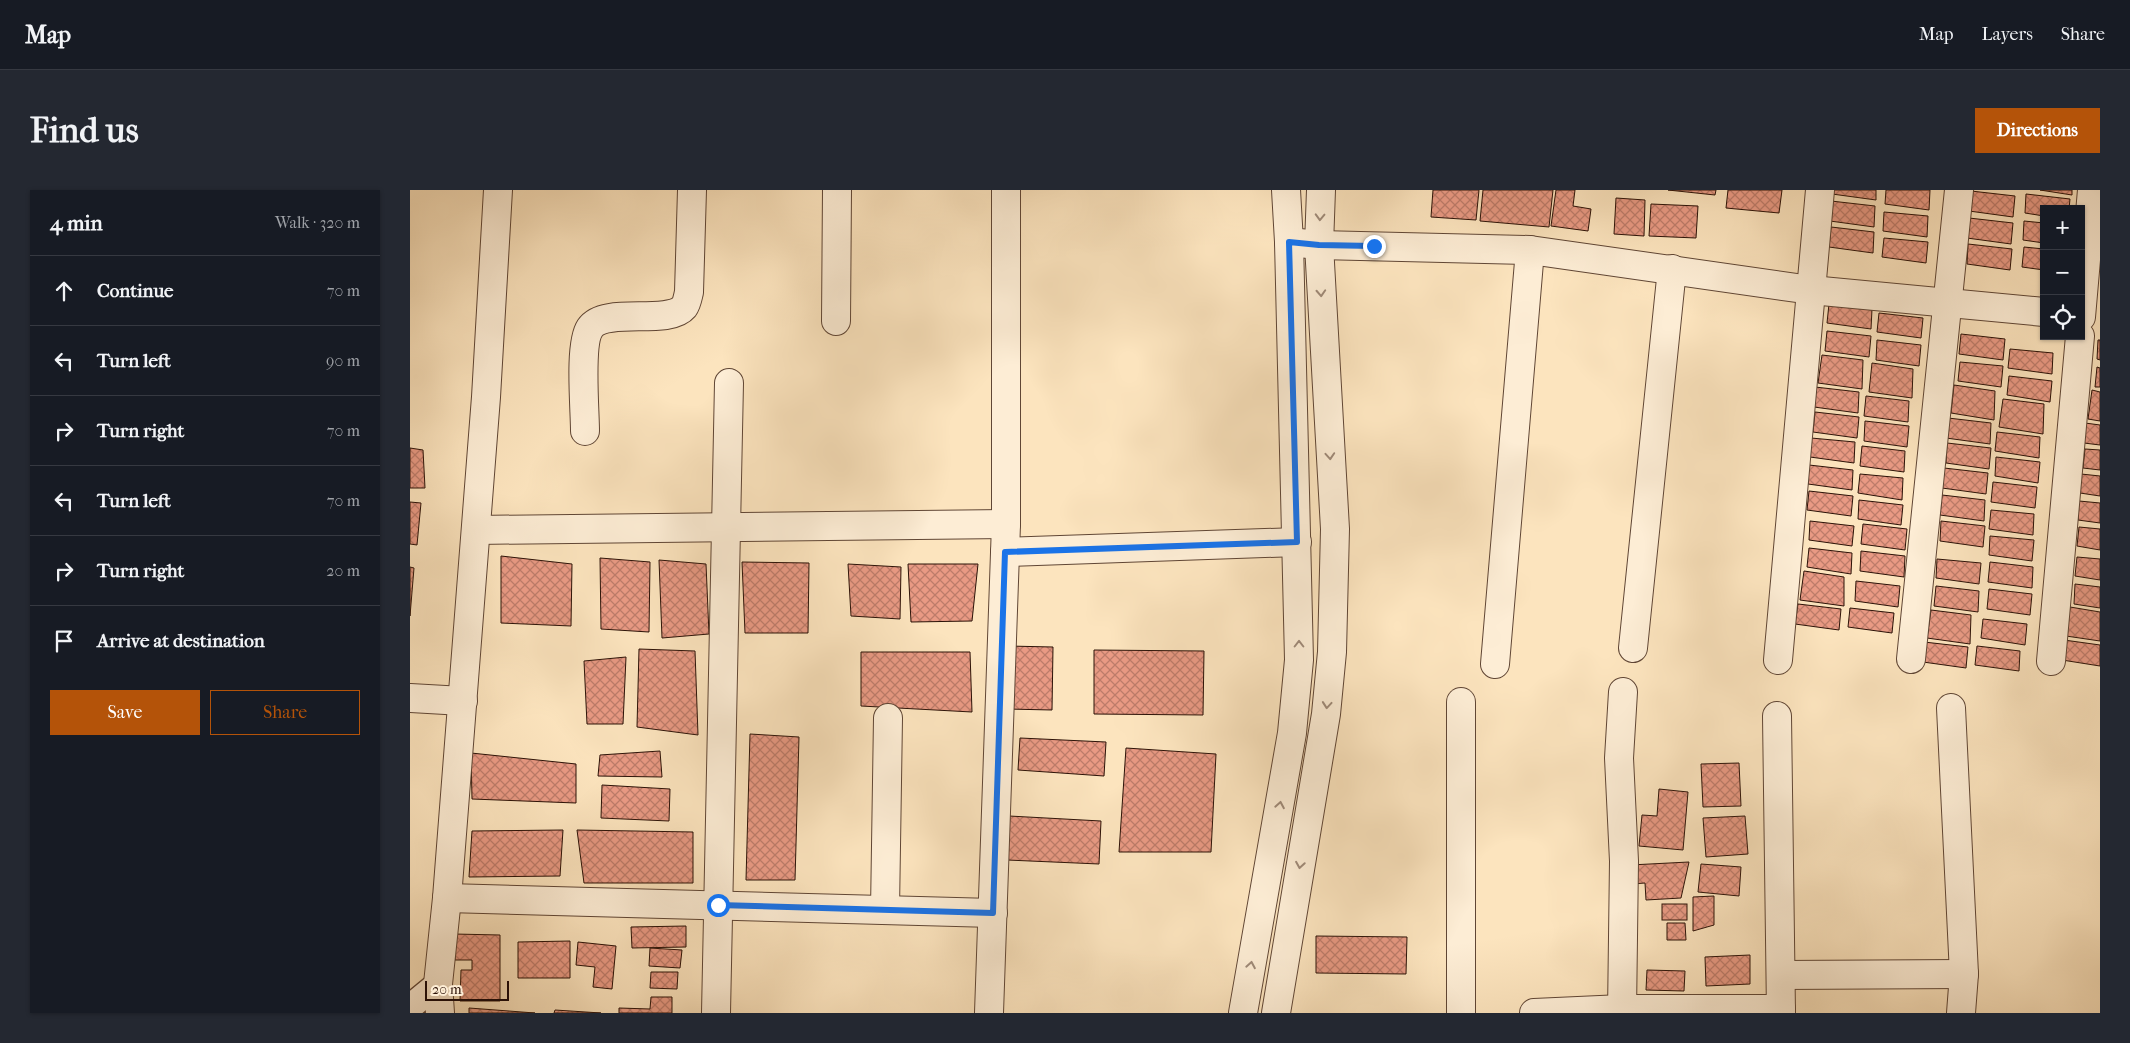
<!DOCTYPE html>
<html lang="en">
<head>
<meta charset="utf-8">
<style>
	body { margin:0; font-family:"IM FELL French Canon",serif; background:#242831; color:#f1f3f6 }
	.controls { position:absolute; right:15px; top:15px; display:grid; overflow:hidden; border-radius:0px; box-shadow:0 1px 4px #0004 }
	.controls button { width:45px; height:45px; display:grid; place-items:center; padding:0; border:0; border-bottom:1px solid #363941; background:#171b24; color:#f1f3f6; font:25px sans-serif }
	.scale { position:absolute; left:15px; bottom:12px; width:84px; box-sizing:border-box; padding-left:5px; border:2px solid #2c1207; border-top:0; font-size:14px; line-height:18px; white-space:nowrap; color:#2c1207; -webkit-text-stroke:4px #fdedd5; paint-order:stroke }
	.stop { position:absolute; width:15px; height:15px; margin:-11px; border:4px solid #1a73e8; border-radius:50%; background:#fff }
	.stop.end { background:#1a73e8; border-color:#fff; box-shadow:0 1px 5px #0008 }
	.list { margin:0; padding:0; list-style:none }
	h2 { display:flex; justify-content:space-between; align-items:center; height:65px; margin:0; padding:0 20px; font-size:21px }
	h2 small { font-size:16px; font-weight:400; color:#9ea1a6 }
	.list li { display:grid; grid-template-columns:32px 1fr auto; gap:15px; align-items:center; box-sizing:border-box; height:70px; padding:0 20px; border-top:1px solid #363941 }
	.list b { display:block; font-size:19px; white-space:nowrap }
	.list em { font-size:16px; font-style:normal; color:#9ea1a6 }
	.actions { display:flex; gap:10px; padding:15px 20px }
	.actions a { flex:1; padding:11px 0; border:1px solid #b45309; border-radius:0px; text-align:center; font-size:18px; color:#b45309 }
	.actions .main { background:#b45309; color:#fff }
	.icon { flex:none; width:28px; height:28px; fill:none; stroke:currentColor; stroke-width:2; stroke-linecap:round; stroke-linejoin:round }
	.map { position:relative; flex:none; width:1690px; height:823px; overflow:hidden; border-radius:0px }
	header { display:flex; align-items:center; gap:30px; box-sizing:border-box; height:70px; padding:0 25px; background:#171b24; border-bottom:1px solid #363941 }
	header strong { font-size:24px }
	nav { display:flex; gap:28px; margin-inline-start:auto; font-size:18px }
	.intro { display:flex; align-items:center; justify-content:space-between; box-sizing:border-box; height:120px; padding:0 30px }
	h1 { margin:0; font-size:35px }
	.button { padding:12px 22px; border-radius:0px; background:#b45309; color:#fff; font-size:18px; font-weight:700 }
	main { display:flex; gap:30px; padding:0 30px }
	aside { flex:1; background:#171b24; border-radius:0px; box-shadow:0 1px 4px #0004 }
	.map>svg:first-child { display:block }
</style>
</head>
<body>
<header>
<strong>Map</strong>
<nav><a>Map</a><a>Layers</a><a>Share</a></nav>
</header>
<div class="intro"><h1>Find us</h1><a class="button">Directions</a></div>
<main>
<aside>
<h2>4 min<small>Walk · 320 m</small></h2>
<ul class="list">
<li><svg class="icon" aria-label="ahead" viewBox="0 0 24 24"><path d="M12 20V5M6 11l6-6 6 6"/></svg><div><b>Continue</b></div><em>70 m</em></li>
<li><svg class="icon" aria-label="left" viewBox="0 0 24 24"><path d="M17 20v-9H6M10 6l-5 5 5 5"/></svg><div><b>Turn left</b></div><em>90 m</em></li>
<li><svg class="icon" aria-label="right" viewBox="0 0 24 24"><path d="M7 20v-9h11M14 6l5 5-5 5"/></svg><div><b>Turn right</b></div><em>70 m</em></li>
<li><svg class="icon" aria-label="left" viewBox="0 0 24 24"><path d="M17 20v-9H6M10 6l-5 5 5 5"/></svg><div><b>Turn left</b></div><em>70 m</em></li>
<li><svg class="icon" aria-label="right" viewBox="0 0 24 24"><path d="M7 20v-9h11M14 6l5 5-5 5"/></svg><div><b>Turn right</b></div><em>20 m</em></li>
<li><svg class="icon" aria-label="arrive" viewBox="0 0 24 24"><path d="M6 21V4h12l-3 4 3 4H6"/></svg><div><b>Arrive at destination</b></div></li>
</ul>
<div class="actions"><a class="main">Save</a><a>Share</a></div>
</aside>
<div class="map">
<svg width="1690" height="823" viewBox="0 0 1690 823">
	<defs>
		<pattern id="building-cross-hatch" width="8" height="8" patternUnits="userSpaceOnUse" patternTransform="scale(1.25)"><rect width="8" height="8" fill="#e99a84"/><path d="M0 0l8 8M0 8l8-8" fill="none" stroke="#bd7c6a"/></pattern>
	</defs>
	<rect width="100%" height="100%" fill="#fce4be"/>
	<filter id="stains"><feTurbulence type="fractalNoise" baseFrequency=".004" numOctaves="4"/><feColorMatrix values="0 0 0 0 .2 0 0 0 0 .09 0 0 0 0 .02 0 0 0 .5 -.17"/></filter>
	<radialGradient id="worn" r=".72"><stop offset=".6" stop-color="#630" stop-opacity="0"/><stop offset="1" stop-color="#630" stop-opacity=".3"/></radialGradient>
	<g fill="url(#building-cross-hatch)" stroke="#2c1207">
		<polygon points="1023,0 1069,0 1066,30 1021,27"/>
		<polygon points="1073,0 1143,0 1139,37 1070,31"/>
		<polygon points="1146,0 1165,0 1163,16 1181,19 1178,41 1141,36"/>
		<polygon points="1258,0 1306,0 1305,5"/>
		<polygon points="1318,0 1372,0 1369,23 1316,18"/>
		<polygon points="1422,0 1466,0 1466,10 1422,4"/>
		<polygon points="1476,0 1520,0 1519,20 1475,14"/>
		<polygon points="1630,0 1662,0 1662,5"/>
		<polygon points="1561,1 1605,6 1603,27 1559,21"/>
		<polygon points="1616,4 1660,9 1659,19 1634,19 1634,26 1615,23"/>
		<polygon points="1206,8 1235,10 1234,46 1204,44"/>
		<polygon points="1421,11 1465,16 1464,37 1420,31"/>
		<polygon points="1241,14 1288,16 1286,48 1239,46"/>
		<polygon points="1474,22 1518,26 1517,47 1473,41"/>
		<polygon points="1559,28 1603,33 1601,54 1557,48"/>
		<polygon points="1614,31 1634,33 1634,53 1613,50"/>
		<polygon points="1421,37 1464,42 1463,63 1419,57"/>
		<polygon points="1474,48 1518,52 1516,73 1472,67"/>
		<polygon points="1558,54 1602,59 1600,80 1557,74"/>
		<polygon points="1614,57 1634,59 1634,80 1612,77"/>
		<polygon points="1419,114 1462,119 1461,139 1417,133"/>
		<polygon points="1469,123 1513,128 1511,148 1467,142"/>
		<polygon points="1417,141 1461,146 1459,167 1415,161"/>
		<polygon points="1551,144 1595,149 1593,170 1549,164"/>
		<polygon points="1467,150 1511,155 1509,176 1466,170"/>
		<polygon points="1688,150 1690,150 1690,170 1687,169"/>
		<polygon points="1600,159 1643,163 1642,184 1598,178"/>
		<polygon points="1412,165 1453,170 1452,199 1408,193"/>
		<polygon points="1550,172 1593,176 1591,197 1548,191"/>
		<polygon points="1462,173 1503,179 1502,208 1459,202"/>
		<polygon points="1687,177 1690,178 1690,197 1685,197"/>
		<polygon points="1599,186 1642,191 1640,212 1597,205"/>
		<polygon points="1544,195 1585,201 1584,230 1541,223"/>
		<polygon points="1405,197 1449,202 1448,223 1404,217"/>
		<polygon points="1682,200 1690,202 1690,231 1678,229"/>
		<polygon points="1456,206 1499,211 1498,232 1454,226"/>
		<polygon points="1593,209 1634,214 1633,244 1589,237"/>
		<polygon points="1405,222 1449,227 1447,248 1403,242"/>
		<polygon points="1538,228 1581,233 1580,254 1536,248"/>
		<polygon points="1455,231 1499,236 1497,257 1454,251"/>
		<polygon points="1675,233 1690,235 1690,255 1674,253"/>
		<polygon points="1587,242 1630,247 1629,268 1585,261"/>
		<polygon points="1401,248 1445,252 1444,273 1400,267"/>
		<polygon points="1537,253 1581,258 1579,279 1536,273"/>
		<polygon points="1452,256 1495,261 1494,282 1450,276"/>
		<polygon points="0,258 13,260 15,298 0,298"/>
		<polygon points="1675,259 1690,260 1690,280 1673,278"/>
		<polygon points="1586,267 1630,272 1628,293 1585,286"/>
		<polygon points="1399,275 1443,280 1442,300 1398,294"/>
		<polygon points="1534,278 1578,283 1576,304 1532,298"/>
		<polygon points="1450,284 1493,288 1492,310 1448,303"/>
		<polygon points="1671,284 1690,286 1690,306 1670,303"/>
		<polygon points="1583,292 1627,297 1625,318 1581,312"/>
		<polygon points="1399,301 1443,306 1441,326 1397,320"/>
		<polygon points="1532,305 1575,310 1574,331 1530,325"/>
		<polygon points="1449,310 1493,315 1491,335 1448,329"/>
		<polygon points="1669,311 1690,313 1690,333 1668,330"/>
		<polygon points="0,312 11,313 7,355 0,354"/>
		<polygon points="1581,320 1624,324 1623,345 1579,339"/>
		<polygon points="1400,331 1444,336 1442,356 1399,350"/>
		<polygon points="1531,331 1575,336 1573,357 1530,351"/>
		<polygon points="1453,334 1497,339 1495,360 1451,354"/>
		<polygon points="1669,337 1690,339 1690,360 1667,356"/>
		<polygon points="1580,346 1624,350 1622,371 1579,365"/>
		<polygon points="1399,358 1442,363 1441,384 1397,377"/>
		<polygon points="1451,361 1495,366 1494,387 1450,381"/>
		<polygon points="91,366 162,374 161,436 91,433"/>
		<polygon points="1667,367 1690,369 1690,390 1665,386"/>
		<polygon points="190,368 240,372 239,442 191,439"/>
		<polygon points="1527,369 1571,373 1569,394 1526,388"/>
		<polygon points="249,370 296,374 299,444 252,448"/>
		<polygon points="332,372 399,373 398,443 335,443"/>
		<polygon points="1580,372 1623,377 1622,398 1578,392"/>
		<polygon points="438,374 491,377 490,429 441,426"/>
		<polygon points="498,374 568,374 562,431 501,432"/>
		<polygon points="0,377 4,378 0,426"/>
		<polygon points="1394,381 1434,387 1434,416 1390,410"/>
		<polygon points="1446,391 1490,396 1488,417 1445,411"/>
		<polygon points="1665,394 1690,397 1690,418 1664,414"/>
		<polygon points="1526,396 1569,401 1568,422 1524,416"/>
		<polygon points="1579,399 1622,404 1620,425 1577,419"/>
		<polygon points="1388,414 1431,419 1429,440 1385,434"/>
		<polygon points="1660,417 1690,422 1690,451 1656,446"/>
		<polygon points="1440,418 1484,423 1482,443 1438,437"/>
		<polygon points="1521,420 1561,425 1560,454 1517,448"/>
		<polygon points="1573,429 1617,434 1615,455 1571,448"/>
		<polygon points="1654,450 1690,455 1690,476 1652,470"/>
		<polygon points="1514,452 1558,457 1556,478 1513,472"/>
		<polygon points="597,456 643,457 642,520 597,519"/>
		<polygon points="1567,456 1610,461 1609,481 1565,475"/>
		<polygon points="229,459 285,461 288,545 227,537"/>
		<polygon points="684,460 794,461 793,525 684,524"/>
		<polygon points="451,462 560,462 562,522 451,516"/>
		<polygon points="216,467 213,534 177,534 174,471"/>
		<polygon points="340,544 389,547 385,690 336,690"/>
		<polygon points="610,548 696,552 694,586 608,580"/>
		<polygon points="716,558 806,564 801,662 709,662"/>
		<polygon points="250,561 252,587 188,586 190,565"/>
		<polygon points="61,563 166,574 166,613 62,609"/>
		<polygon points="1329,573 1331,616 1293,617 1291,574"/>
		<polygon points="192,595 260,599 259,631 191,628"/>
		<polygon points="1249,599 1278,602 1273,660 1229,656 1232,625 1247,626"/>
		<polygon points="599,626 691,631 689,674 597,670"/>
		<polygon points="1335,626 1338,664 1296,667 1293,628"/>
		<polygon points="153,640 150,686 59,687 62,641"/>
		<polygon points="167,640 283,642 283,693 174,693"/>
		<polygon points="1279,672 1271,708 1236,710 1235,693 1221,694 1220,675"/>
		<polygon points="1291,674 1331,677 1329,706 1288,702"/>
		<polygon points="1304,706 1304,735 1283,741 1283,707"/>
		<rect x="1252" y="714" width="25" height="16"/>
		<polygon points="1257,733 1275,733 1276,750 1257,750"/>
		<polygon points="276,736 276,757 222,758 221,737"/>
		<polygon points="44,744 90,745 90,811 50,811 51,780 62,780 62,770 45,770"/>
		<polygon points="906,746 997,747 996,784 906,783"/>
		<polygon points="160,751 160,788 108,788 108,752"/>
		<polygon points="168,752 206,756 202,799 183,797 185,777 166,775"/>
		<polygon points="240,758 272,760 270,778 239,776"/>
		<polygon points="1340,765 1340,794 1296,796 1295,767"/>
		<polygon points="1237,780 1275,781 1274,801 1236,800"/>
		<polygon points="241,782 268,782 267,799 240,798"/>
		<polygon points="241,807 262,807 262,823 209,823 209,818 240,819"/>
		<polygon points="59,818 125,823 59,823"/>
		<polygon points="145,820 191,823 144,823"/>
	</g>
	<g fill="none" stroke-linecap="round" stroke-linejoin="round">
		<defs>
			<polyline id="pedestrian" points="0,817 28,794"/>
			<g id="minor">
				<polyline points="879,52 909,55 1120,60 1401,100 1634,122"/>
				<polyline points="1671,127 1682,0"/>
				<polyline points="426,131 427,0"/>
				<path d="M175,241C175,219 169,154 180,138C195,116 258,136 274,117C277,113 278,106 279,102L282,0"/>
				<polyline points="66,340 596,334"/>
				<polyline points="595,362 887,352"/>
				<polyline points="1223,458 1262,79"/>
				<polyline points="1501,469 1549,0"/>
				<polyline points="1368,470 1410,0"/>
				<polyline points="1641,471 1670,146"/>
				<polyline points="1085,474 1120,60"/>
				<polyline points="0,508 53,511"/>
				<polyline points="1051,512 1051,823"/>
				<polyline points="1541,518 1554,784 1551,823"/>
				<polyline points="1367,526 1371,823"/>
				<polyline points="37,708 583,723"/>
				<polyline points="475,720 478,528"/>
				<polyline points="1371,785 1554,784"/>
				<polyline points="30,823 28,794 37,708 76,207 88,0"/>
				<polyline points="306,823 319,193"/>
				<polyline points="579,823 596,334 596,0"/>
				<polyline points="1124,823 1212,819 1371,819"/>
				<polyline points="1212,823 1214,671 1209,568 1213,502"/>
			</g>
			<g id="tertiary">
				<polyline points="833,823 882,543 889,470 879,52 876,0"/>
				<polyline points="866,823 916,524 922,462 925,339 909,55 911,0"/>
			</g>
		</defs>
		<use href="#pedestrian" stroke="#604635" stroke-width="28"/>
		<use href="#minor" stroke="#604635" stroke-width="30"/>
		<use href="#tertiary" stroke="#604635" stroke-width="30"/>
		<use href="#pedestrian" stroke="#fdedd5" stroke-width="25"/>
		<use href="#minor" stroke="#fdedd5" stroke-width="28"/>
		<use href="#tertiary" stroke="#fdedd5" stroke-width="28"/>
	</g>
	<defs><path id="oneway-chevron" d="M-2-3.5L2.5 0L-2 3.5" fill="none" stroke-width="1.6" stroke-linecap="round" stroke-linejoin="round" transform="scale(1.25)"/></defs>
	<g stroke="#9f8a78">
		<use href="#oneway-chevron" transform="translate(910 27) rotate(92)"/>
		<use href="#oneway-chevron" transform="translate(911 103) rotate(87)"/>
		<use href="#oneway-chevron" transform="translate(920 266) rotate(86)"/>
		<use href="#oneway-chevron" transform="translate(889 454) rotate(-90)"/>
		<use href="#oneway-chevron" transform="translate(917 515) rotate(95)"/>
		<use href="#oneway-chevron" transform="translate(870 615) rotate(-80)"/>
		<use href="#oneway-chevron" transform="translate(890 675) rotate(99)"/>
		<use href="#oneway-chevron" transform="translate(841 775) rotate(-80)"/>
	</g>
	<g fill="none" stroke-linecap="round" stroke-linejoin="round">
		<polyline stroke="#1a73e8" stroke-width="6" points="308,715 583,723 595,362 887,352 879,52 909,55 964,56"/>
	</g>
	<rect width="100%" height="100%" filter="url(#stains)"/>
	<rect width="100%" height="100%" fill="url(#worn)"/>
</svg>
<div class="controls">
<button>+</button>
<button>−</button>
<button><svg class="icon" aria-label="locate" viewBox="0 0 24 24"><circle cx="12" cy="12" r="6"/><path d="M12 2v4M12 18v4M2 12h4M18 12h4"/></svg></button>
</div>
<div class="scale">20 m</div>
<div class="stop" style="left:308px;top:715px"></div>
<div class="stop end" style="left:964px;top:56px"></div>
</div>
</main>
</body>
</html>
